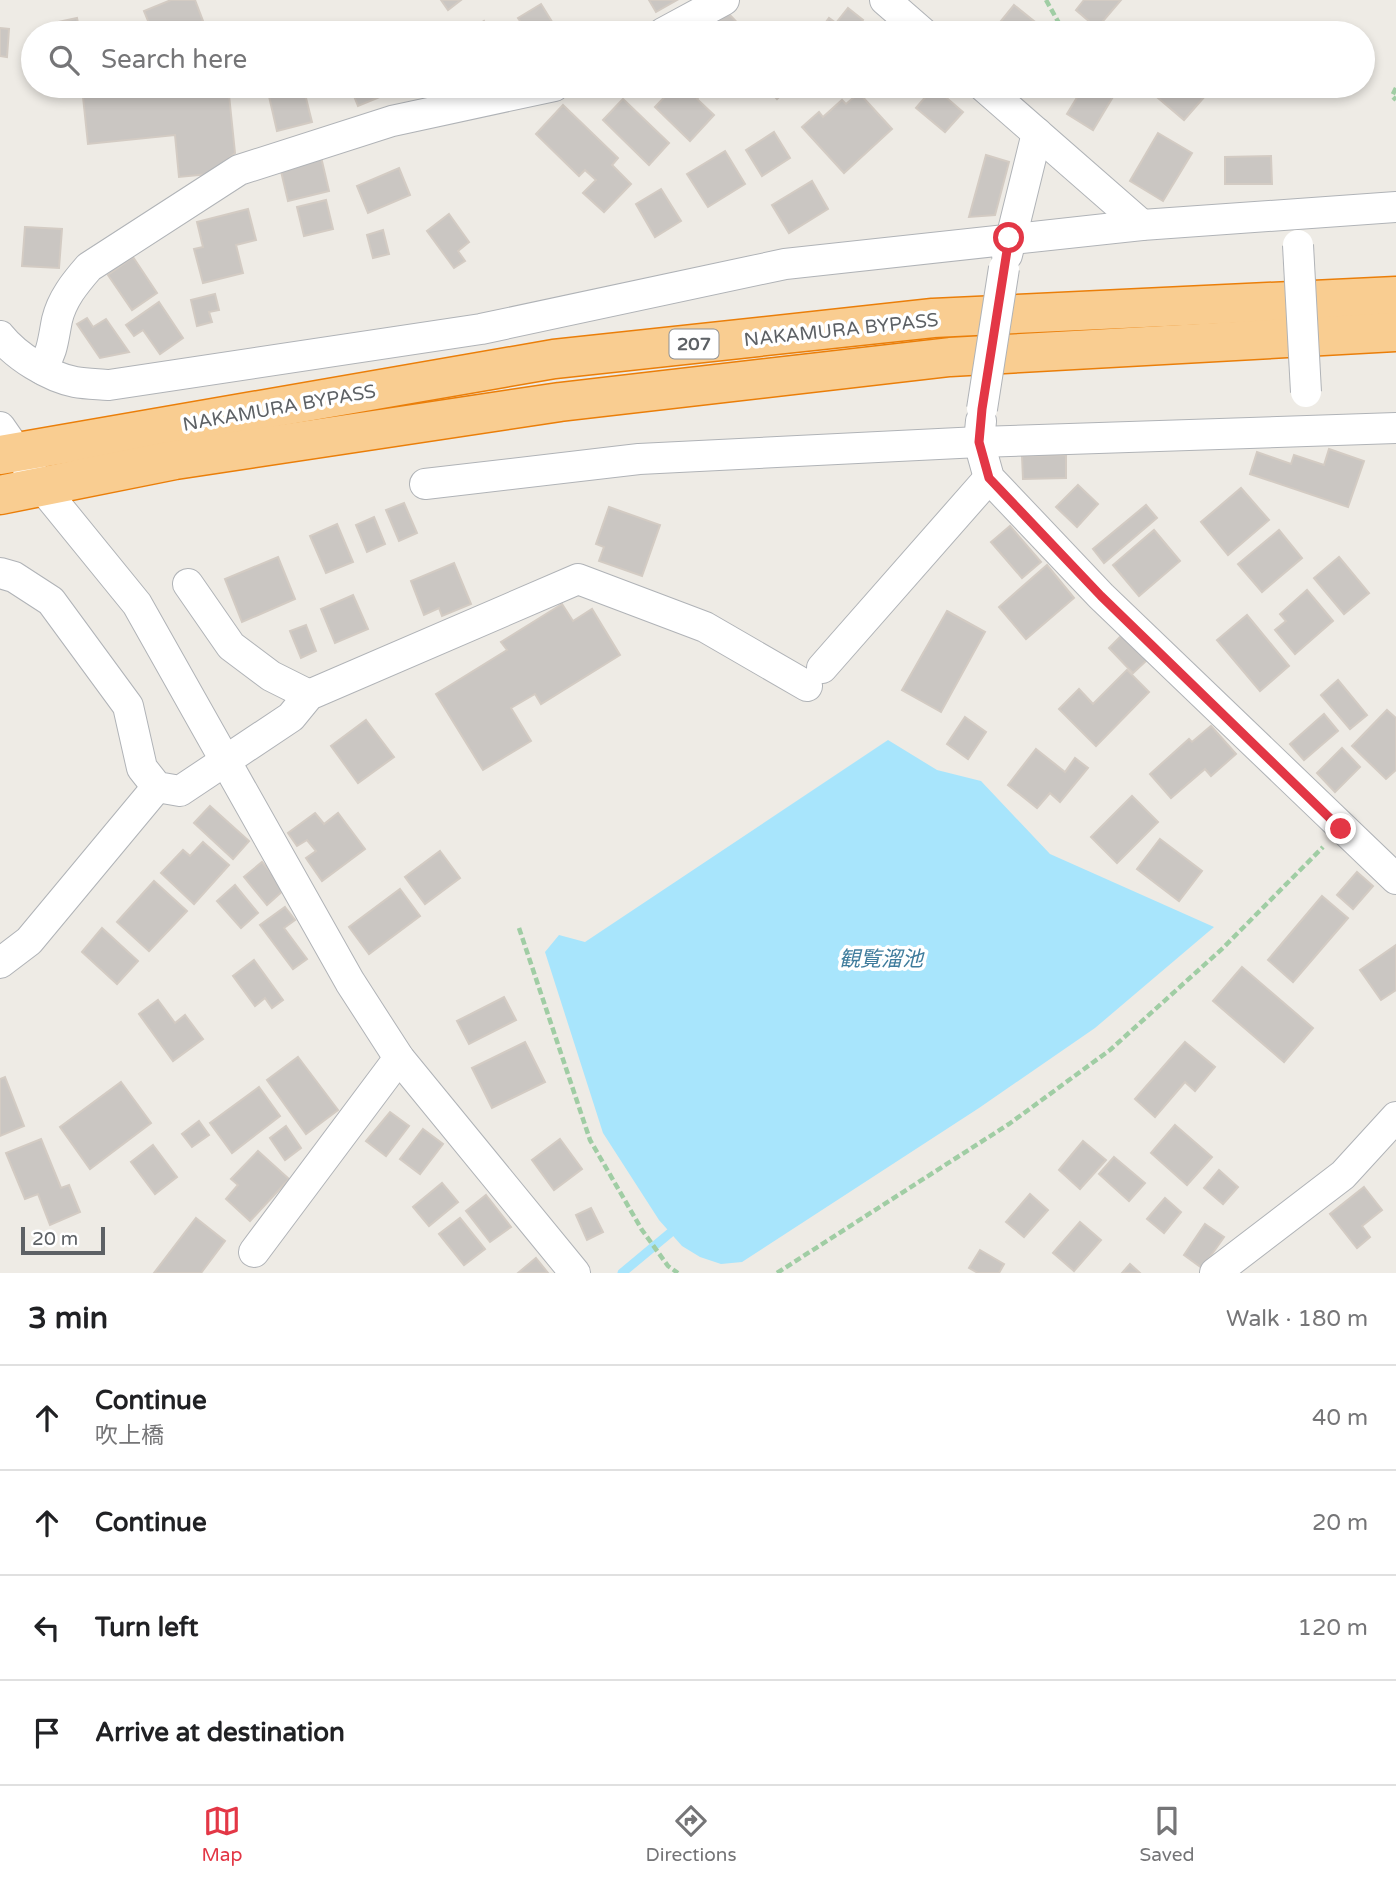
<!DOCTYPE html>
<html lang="en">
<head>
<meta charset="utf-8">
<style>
	body { margin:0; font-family:"Varela Round","Noto Sans JP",sans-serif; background:#f2f2f2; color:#202124 }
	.scale { position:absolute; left:21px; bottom:18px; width:84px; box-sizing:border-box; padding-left:7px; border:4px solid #5d6165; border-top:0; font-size:19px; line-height:24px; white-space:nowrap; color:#5d6165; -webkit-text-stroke:5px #fff; paint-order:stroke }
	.stop { position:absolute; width:21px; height:21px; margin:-16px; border:5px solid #e33746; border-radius:50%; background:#fff }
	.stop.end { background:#e33746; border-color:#fff; box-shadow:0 2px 7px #0008 }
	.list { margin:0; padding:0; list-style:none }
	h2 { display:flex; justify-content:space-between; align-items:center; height:91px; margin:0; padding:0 28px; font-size:30px }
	h2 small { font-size:23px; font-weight:400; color:#757577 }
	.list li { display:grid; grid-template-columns:46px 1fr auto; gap:21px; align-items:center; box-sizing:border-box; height:105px; padding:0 28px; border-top:2px solid #e0e0e0 }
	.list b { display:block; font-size:26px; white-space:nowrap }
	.list p { margin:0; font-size:23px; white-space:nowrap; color:#757577 }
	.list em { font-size:23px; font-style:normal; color:#757577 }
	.icon { flex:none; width:38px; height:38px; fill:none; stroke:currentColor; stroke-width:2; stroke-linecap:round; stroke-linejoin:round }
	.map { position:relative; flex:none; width:1396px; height:1273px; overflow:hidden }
	.search { position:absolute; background:#fff; box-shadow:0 4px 10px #0003; left:21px; right:21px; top:21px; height:77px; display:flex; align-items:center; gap:18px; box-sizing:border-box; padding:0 24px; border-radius:38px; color:#757577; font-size:26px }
	.sheet { height:511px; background:#fff }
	nav { display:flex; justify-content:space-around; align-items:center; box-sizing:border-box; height:98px; border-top:2px solid #e0e0e0; background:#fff; font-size:19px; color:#757577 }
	nav a { display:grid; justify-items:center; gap:4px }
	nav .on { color:#e33746 }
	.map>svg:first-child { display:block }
</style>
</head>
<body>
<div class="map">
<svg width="1396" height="1273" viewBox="0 0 1396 1273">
	<rect width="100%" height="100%" fill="#eeebe5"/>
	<polygon fill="#a8e5fc" points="888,740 937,770 981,781 1050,854 1214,927 1095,1028 979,1108 742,1262 721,1264 700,1257 682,1246 659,1220 603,1133 545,952 559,935 585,942"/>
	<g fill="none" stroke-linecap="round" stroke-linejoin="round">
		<polyline stroke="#a8e5fc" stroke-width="9" points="622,1273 670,1233"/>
	</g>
	<g fill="#cac6c2" stroke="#d3cbc3" stroke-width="2">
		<polygon points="171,0 195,0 203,21 177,31 178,33 153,33 144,11"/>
		<polygon points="441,0 461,0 448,10"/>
		<polygon points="649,0 677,0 656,12"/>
		<polygon points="1084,0 1121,0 1097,28 1076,10"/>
		<polygon points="541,4 559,33 528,33 518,18"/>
		<polygon points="1014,5 1040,26 1034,33 998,33 1001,30 997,26"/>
		<polygon points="848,8 863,20 853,33 818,33 829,18 836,23"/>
		<polygon points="727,12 747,33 703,33"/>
		<polygon points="77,18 79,28 108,23 110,33 60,33 58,22"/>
		<polygon points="484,21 491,33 465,33"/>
		<polygon points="0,28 9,29 7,57 0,56"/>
		<polygon points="188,86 216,86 217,96 229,95 235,153 209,174 179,177 175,135 88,144 83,97"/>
		<polygon points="275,86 303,86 312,122 277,131 268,92 276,90"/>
		<polygon points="350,86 389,86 392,92 358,106"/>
		<polygon points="675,86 696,86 703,92 697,99 714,115 690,141 655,107"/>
		<polygon points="765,86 791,86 777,99"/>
		<polygon points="1084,86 1098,86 1114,95 1093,130 1067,114"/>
		<polygon points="1154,86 1193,86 1205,96 1184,120 1150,91"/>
		<polygon points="934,87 963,112 945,132 916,108"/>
		<polygon points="859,93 892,129 844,173 802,127 819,112 823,117 842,100 846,104"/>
		<polygon points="623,99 669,143 649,165 603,120"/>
		<polygon points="563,105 618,158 612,165 631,184 604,212 583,193 596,180 585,170 579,176 536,134"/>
		<polygon points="774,132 790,158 762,176 746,150"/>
		<polygon points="1158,133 1192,153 1163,201 1130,181"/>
		<polygon points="725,151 745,184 708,207 687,174"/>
		<polygon points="986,155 1009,162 995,215 969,217"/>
		<polygon points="1271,156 1272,184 1225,184 1225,157"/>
		<polygon points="321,157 329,191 288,201 280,167"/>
		<polygon points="399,168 410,195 368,213 357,186"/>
		<polygon points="812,181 828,209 789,233 772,205"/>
		<polygon points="661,189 681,221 655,237 636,204"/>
		<polygon points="326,200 333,229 304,236 297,207"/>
		<polygon points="248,209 256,240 236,245 243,273 203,283 194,249 203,247 197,222"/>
		<polygon points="449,214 469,242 458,251 465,261 454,268 427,231"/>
		<polygon points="25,227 62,229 59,268 22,266"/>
		<polygon points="383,230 389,254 373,258 367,235"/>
		<polygon points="133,257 157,293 132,310 108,275"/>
		<polygon points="215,294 219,310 209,312 212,322 197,326 191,300"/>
		<polygon points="159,302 183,338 160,354 143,330 134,336 126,325"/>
		<polygon points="87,318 93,327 106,319 129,352 100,358 77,324"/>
		<polygon points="1329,449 1364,461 1348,507 1250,474 1257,452 1291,464 1294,455 1324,465"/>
		<polygon points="1066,455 1066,478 1023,479 1022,456"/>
		<polygon points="1078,485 1098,504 1077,527 1056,507"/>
		<polygon points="1241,488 1269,520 1228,555 1201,522"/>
		<polygon points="404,503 417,533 399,541 386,510"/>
		<polygon points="1146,505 1157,518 1104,563 1093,549"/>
		<polygon points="609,507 660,525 642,576 599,561 604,547 596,544"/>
		<polygon points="374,517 385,544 367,552 356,525"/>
		<polygon points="337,524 353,562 326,573 310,536"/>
		<polygon points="1010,526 1041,562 1022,578 991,542"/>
		<polygon points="1154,530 1180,561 1139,596 1113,565"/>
		<polygon points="1279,530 1302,558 1262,592 1238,564"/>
		<polygon points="278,557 295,599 242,622 225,579"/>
		<polygon points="1339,557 1369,593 1344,614 1314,578"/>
		<polygon points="454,563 471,604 442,616 439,608 424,615 411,581"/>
		<polygon points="1047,565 1074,598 1026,639 999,607"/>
		<polygon points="1307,590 1333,621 1295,654 1275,630 1286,621 1280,614"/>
		<polygon points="353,595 368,629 335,643 321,609"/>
		<polygon points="562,604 573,621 592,609 620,655 541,704 535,694 511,708 531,741 483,770 436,694 507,650 501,642"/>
		<polygon points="947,611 985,632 941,712 902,690"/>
		<polygon points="1247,615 1289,666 1260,691 1217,640"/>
		<polygon points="306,625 316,651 301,658 290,631"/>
		<polygon points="1122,635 1147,660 1133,673 1109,648"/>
		<polygon points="1127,670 1149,692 1096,746 1059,709 1079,689 1093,704"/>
		<polygon points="1338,680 1367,715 1350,729 1321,695"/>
		<polygon points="1387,710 1396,718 1396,770 1386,779 1352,746"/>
		<polygon points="1324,714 1338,731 1304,760 1290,744"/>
		<polygon points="965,717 986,732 968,759 947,744"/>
		<polygon points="366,720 394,757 358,783 331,746"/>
		<polygon points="1211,726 1236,754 1211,776 1205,769 1171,798 1150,774 1189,739 1192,742"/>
		<polygon points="1342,748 1360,767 1335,792 1317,773"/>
		<polygon points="1036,749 1065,772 1075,758 1088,768 1060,802 1050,793 1037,808 1008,785"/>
		<polygon points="1132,796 1158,822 1117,863 1091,837"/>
		<polygon points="210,806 249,841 233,859 194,823"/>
		<polygon points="315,813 324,824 338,813 365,849 322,881 306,858 316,851 307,840 297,846 288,833"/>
		<polygon points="1160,839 1202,871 1179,901 1137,869"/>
		<polygon points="203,842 229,865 194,904 161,873 183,850 190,856"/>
		<polygon points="440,851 460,878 425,904 405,877"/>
		<polygon points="262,862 285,889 267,905 244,877"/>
		<polygon points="1357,872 1373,886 1353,909 1337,895"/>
		<polygon points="154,881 187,911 149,951 117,922"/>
		<polygon points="235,885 258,913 241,928 217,901"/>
		<polygon points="400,889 420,916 369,954 349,927"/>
		<polygon points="1322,896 1348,918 1293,982 1268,960"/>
		<polygon points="285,907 295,920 284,928 307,959 293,969 260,925"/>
		<polygon points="102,928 138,961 117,984 82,952"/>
		<polygon points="1396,945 1396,990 1381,1000 1360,970"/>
		<polygon points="254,960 283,1000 272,1008 265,998 255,1006 233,976"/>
		<polygon points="1242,967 1313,1028 1284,1062 1213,1001"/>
		<polygon points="504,997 516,1020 469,1044 457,1021"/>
		<polygon points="158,1000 175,1023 185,1015 203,1039 173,1061 139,1014"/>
		<polygon points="525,1042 545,1082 492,1108 472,1068"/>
		<polygon points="1185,1042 1215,1067 1195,1091 1185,1082 1155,1117 1135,1099"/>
		<polygon points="298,1057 338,1110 306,1134 267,1080"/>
		<polygon points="5,1077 24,1126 0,1136 0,1079"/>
		<polygon points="121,1082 151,1123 90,1169 60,1127"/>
		<polygon points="259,1087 280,1116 232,1153 210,1123"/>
		<polygon points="390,1112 409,1126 386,1156 366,1141"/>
		<polygon points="199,1121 209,1135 192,1147 182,1134"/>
		<polygon points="1175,1125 1212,1157 1187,1185 1151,1153"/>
		<polygon points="286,1126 301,1148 285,1160 270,1138"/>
		<polygon points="423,1129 443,1144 420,1174 400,1159"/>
		<polygon points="41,1139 61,1188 69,1185 80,1212 50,1225 38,1194 25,1199 6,1153"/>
		<polygon points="560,1139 582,1169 554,1190 532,1160"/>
		<polygon points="1083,1141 1106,1160 1080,1189 1059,1170"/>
		<polygon points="153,1145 177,1177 155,1194 131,1162"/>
		<polygon points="258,1151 289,1179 250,1221 226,1199 238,1185 231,1179"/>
		<polygon points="1114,1157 1145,1183 1129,1201 1099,1174"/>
		<polygon points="1219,1170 1238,1187 1223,1204 1204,1188"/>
		<polygon points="442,1183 458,1202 429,1226 413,1207"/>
		<polygon points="1364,1187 1382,1210 1362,1226 1370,1237 1357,1248 1330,1214"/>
		<polygon points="1030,1194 1048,1210 1024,1237 1006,1222"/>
		<polygon points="486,1195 511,1227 490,1242 466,1211"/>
		<polygon points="1165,1198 1181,1212 1164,1233 1147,1219"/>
		<polygon points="591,1208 603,1232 587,1240 576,1215"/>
		<polygon points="196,1218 225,1241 201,1273 154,1273"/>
		<polygon points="460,1218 485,1249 464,1265 439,1234"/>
		<polygon points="1080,1222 1101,1240 1074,1271 1053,1253"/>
		<polygon points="1205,1224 1224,1237 1202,1268 1184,1255"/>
		<polygon points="980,1250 1004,1264 999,1273 978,1273 969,1268"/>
		<polygon points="536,1258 548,1273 518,1273"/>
		<polygon points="1130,1264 1140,1273 1122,1273"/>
	</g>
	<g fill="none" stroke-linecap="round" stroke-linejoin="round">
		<defs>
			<g id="minor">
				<polyline points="885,0 923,33"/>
				<polyline points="663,33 724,0"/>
				<polyline points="983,86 1142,225"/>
				<polyline points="1007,255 1037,133"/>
				<path d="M0,336C16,356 49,377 75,382C86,384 98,384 109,385L481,329L785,264L1142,225L1396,207"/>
				<path d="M42,369C53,351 53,340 57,320C62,299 75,283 89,267L239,170L392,121L554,86"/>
				<polyline points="981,421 979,442 989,478 1101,596 1396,879"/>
				<polyline points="0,427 41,486 137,604 350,982 399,1058 575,1273"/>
				<polyline points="425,484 639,459 979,442 1396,428"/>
				<polyline points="0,573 14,577 51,601 128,706 142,768 157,787 180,791 291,717 309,695 578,579 705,627 807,686"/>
				<polyline points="188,584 231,646 271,676 309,695"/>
				<polyline points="822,668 989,478"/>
				<polyline points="0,963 29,941 157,787"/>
				<polyline points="254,1252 399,1058"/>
				<polyline points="1215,1273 1343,1175 1396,1117"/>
			</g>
			<g id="highway">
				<polyline points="0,455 554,359 933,318 1396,296"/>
				<polyline points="0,495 175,460 560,402 950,357 1396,332"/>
			</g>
		</defs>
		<use href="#minor" stroke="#b0b3b7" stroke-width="32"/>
		<use href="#highway" stroke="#ea7e09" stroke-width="41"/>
		<g stroke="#a0cda4" stroke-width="4.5" stroke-dasharray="7 3.5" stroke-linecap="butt">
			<polyline points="1046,0 1060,25 1058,33"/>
			<polyline points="1396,88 1392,96 1396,100"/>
			<polyline points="519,928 590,1140 642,1230 668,1266 678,1273"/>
			<polyline points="777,1273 1009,1124 1110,1050 1223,948 1323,847"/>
		</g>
		<use href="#minor" stroke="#fff" stroke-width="30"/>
		<use href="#highway" stroke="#f9cd91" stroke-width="38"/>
		<defs>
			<g id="minor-bridge">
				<polyline points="1298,245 1306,392"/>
				<polyline points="982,409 1004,268"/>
			</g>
		</defs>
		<use href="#minor-bridge" stroke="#b0b3b7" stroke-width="32" stroke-linecap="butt"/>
		<use href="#minor-bridge" stroke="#fff" stroke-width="30"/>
	</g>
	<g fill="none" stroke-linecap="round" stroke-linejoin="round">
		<polyline stroke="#e33746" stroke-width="9" points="1009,238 982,409 979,442 989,478 1101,596 1341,829"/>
	</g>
	<g text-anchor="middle" stroke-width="7" stroke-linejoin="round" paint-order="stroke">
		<rect fill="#fff" stroke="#8e9093" stroke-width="2" x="669.5" y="329.5" width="49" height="29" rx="5"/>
		<g font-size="18" font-weight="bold" fill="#5d6165">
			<text x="694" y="350">207</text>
		</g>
		<g font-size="19" fill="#5d6165" stroke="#fff">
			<text transform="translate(841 329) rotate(-6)" y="7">NAKAMURA BYPASS</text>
			<text transform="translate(279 407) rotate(-10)" y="7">NAKAMURA BYPASS</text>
		</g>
		<g font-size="21" font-style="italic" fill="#3f7c9c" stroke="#fff">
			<text x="881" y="966">観覧溜池</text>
		</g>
	</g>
</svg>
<div class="scale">20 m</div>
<div class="stop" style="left:1009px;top:238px"></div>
<div class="stop end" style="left:1341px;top:829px"></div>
<div class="search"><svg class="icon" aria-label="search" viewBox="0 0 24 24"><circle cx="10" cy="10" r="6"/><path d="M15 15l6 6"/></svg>Search here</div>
</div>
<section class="sheet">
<h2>3 min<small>Walk · 180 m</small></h2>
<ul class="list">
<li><svg class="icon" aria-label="ahead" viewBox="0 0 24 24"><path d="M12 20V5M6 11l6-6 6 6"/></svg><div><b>Continue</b><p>吹上橋</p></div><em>40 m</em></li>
<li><svg class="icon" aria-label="ahead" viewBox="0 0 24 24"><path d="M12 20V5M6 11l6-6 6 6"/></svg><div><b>Continue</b></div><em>20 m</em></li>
<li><svg class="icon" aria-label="left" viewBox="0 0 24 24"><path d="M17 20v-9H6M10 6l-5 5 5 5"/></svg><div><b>Turn left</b></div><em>120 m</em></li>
<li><svg class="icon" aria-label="arrive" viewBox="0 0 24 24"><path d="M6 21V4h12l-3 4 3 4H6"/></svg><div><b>Arrive at destination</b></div></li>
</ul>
</section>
<nav>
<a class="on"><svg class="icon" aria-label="map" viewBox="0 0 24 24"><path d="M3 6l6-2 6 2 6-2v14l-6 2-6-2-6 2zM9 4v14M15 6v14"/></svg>Map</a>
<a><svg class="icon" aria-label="directions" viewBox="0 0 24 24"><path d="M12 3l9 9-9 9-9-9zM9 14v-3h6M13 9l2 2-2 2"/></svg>Directions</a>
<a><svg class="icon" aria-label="saved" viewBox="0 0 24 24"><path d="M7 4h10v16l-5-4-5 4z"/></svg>Saved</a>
</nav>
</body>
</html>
